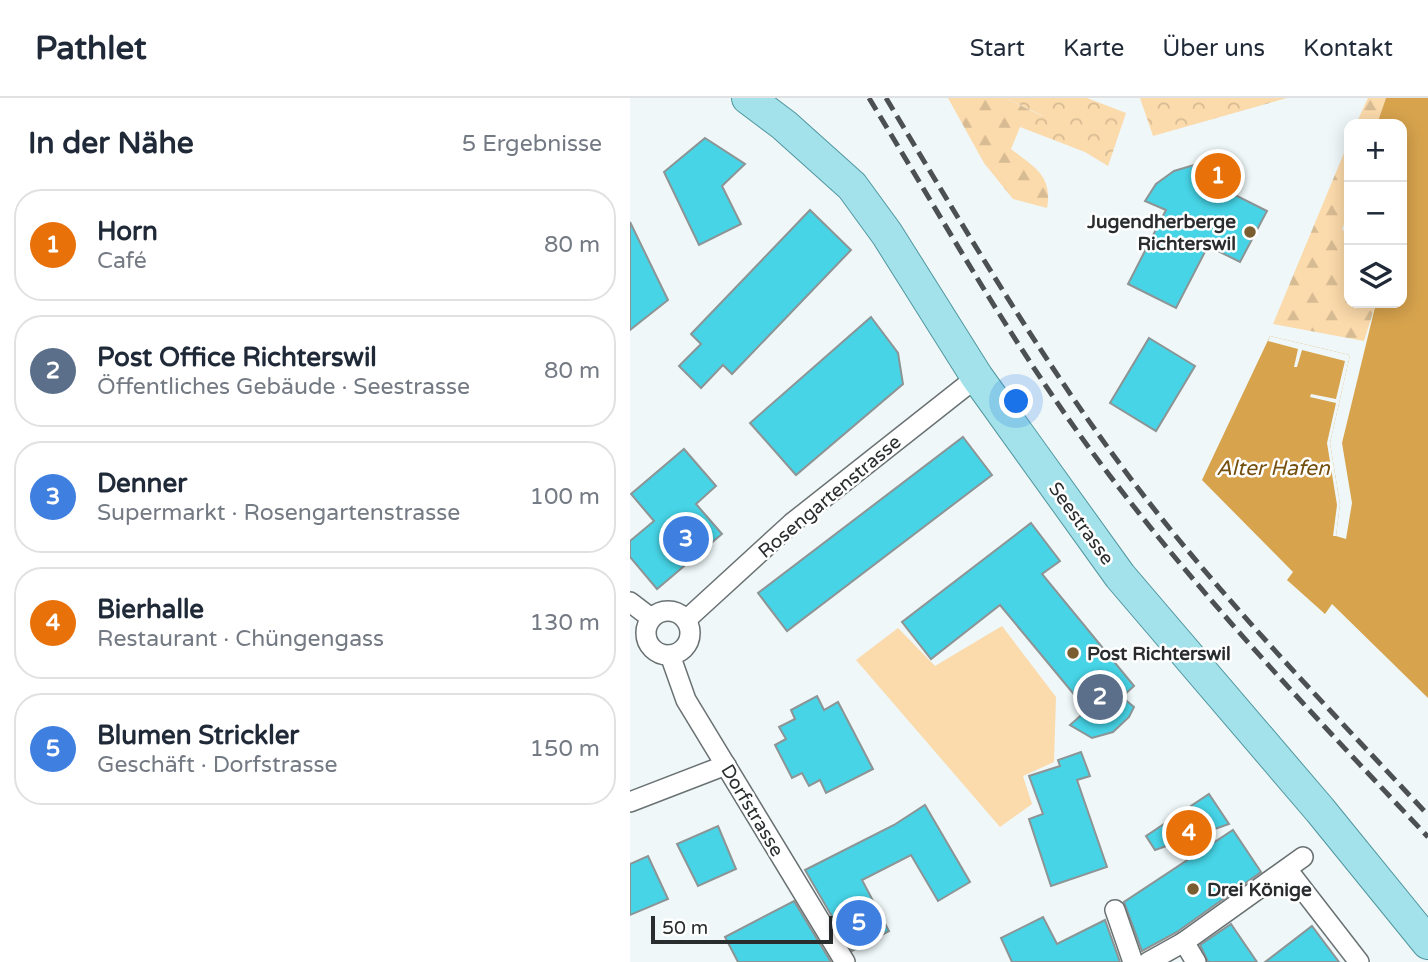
<!DOCTYPE html>
<html lang="de">
<head>
<meta charset="utf-8">
<style>
	body { margin:0; font-family:"Varela Round",sans-serif; background:#f2f2f3; color:#1f2937 }
	.controls { position:absolute; right:21px; top:21px; display:grid; overflow:hidden; border-radius:14px; box-shadow:0 4px 18px #0003 }
	.controls button { width:63px; height:63px; display:grid; place-items:center; padding:0; border:0; border-bottom:2px solid #e0e1e3; background:#fff; color:#1f2937; font:35px sans-serif }
	.scale { position:absolute; left:21px; bottom:18px; width:182px; box-sizing:border-box; padding-left:7px; border:4px solid #2a2d2e; border-top:0; font-size:19px; line-height:24px; white-space:nowrap; color:#2a2d2e; -webkit-text-stroke:5px #fff; paint-order:stroke }
	.you { position:absolute; left:387px; top:304px; width:24px; height:24px; margin:-18px; border:5px solid #fff; border-radius:50%; background:#1a73e8; box-shadow:0 0 0 10px #1a73e833 }
	.badge { display:grid; place-items:center; width:46px; height:46px; border-radius:50%; background:#7a5e31; color:#fff; font-size:23px; font-weight:700 }
	.pin { position:absolute; translate:-50% -50%; border:4px solid #fff; box-shadow:0 2px 7px #0006 }
	.list { margin:0; padding:0; list-style:none }
	h2 { display:flex; justify-content:space-between; align-items:center; height:91px; margin:0; padding:0 28px; font-size:30px }
	h2 small { font-size:23px; font-weight:400; color:#747a83 }
	.list li { display:grid; grid-template-columns:46px 1fr auto; gap:21px; align-items:center; box-sizing:border-box; height:112px; margin:0 14px 14px; padding:0 14px; border:2px solid #e0e1e3; border-radius:28px }
	.list b { display:block; font-size:26px; white-space:nowrap }
	.list p { margin:0; font-size:23px; white-space:nowrap; color:#747a83 }
	.list em { font-size:23px; font-style:normal; color:#747a83 }
	.icon { flex:none; width:38px; height:38px; fill:none; stroke:currentColor; stroke-width:2; stroke-linecap:round; stroke-linejoin:round }
	.map { position:relative; flex:none; width:798px; height:864px; overflow:hidden }
	header { display:flex; align-items:center; gap:42px; box-sizing:border-box; height:98px; padding:0 35px; background:#fff; border-bottom:2px solid #e0e1e3 }
	header strong { font-size:33px }
	nav { display:flex; gap:38px; margin-inline-start:auto; font-size:24px }
	main { display:flex }
	aside { flex:1; background:#fff }
	.map>svg:first-child { display:block }
</style>
</head>
<body>
<header>
<strong>Pathlet</strong>
<nav><a>Start</a><a>Karte</a><a>Über uns</a><a>Kontakt</a></nav>
</header>
<main>
<aside>
<h2>In der Nähe<small>5 Ergebnisse</small></h2>
<ul class="list">
<li><span class="badge" style="background:#e8710a">1</span><div><b>Horn</b><p>Café</p></div><em>80 m</em></li>
<li><span class="badge" style="background:#5c6f8a">2</span><div><b>Post Office Richterswil</b><p>Öffentliches Gebäude · Seestrasse</p></div><em>80 m</em></li>
<li><span class="badge" style="background:#3f7fe0">3</span><div><b>Denner</b><p>Supermarkt · Rosengartenstrasse</p></div><em>100 m</em></li>
<li><span class="badge" style="background:#e8710a">4</span><div><b>Bierhalle</b><p>Restaurant · Chüngengass</p></div><em>130 m</em></li>
<li><span class="badge" style="background:#3f7fe0">5</span><div><b>Blumen Strickler</b><p>Geschäft · Dorfstrasse</p></div><em>150 m</em></li>
</ul>
</aside>
<div class="map">
<svg width="798" height="864" viewBox="0 0 798 864">
	<defs>
		<pattern id="forest-firs" width="22" height="20" patternUnits="userSpaceOnUse" patternTransform="scale(1.75)"><rect width="22" height="20" fill="#fbdaab"/><path d="M5 1l3.5 6h-7zM16 11l3.5 6h-7z" fill="#d7bb93"/></pattern>
		<pattern id="park-crowns" width="20" height="18" patternUnits="userSpaceOnUse" patternTransform="scale(1.75)"><rect width="20" height="18" fill="#fbdaab"/><path d="M2 6a3 3 0 1 1 6 0M12 15a3 3 0 1 1 6 0" fill="none" stroke="#d7bb93"/></pattern>
	</defs>
	<rect width="100%" height="100%" fill="#eff7f8"/>
	<polygon fill="#fbdaab" points="372,528 426,599 424,664 393,678 402,706 370,729 226,562 268,530 305,568"/>
	<g fill="url(#forest-firs)">
		<path d="M318,0H376L414,19L390,29L381,51C404,69 423,78 417,110L383,101L354,65Z"/>
		<polygon points="738,0 756,0 747,26 726,26"/>
		<polygon points="719,43 719,111 712,132 719,134 719,205 746,205 734,243 643,226"/>
	</g>
	<g fill="url(#park-crowns)">
		<polygon points="376,0 457,0 496,15 478,68 455,54 390,29 413,18"/>
		<polygon points="510,0 657,0 523,38"/>
	</g>
	<polygon fill="#d7a34d" points="756,0 798,0 798,600 702,506 695,516 657,482 663,474 572,382 640,238 720,257 700,345 710,406 706,438 716,441 722,405 712,345 746,205 772,205 772,26 747,26"/>
	<polygon fill="#eff7f8" points="640,238 720,257 700,345 710,406 706,438 703,438 707,407 697,345 706,305 680,299 681,296 706,301 715,263 672,252 667,269 664,269 668,251 638,243"/>
	<g fill="#46d4e6" stroke="#8d9495" stroke-width="2">
		<polygon points="75,40 115,66 92,88 111,126 69,147 34,74"/>
		<polygon points="564,67 603,73 595,92 637,113 610,164 578,148 546,210 498,186 536,112 515,103 526,86 544,73"/>
		<polygon points="180,112 221,152 102,276 93,267 71,290 49,268 71,246 61,236"/>
		<polygon points="0,124 38,202 0,232"/>
		<polygon points="241,219 268,255 273,286 166,377 120,325"/>
		<polygon points="519,240 565,268 526,333 480,305"/>
		<polygon points="333,339 362,377 157,533 128,495"/>
		<polygon points="54,351 86,388 66,406 92,436 27,491 0,459 0,443 24,423 1,396"/>
		<polygon points="401,425 430,463 412,476 504,588 492,599 504,609 499,619 483,634 462,640 440,627 457,612 370,507 301,561 272,524"/>
		<polygon points="187,598 194,612 208,604 243,671 196,695 190,682 179,688 172,675 162,680 145,647 156,641 149,629 165,621 161,612"/>
		<polygon points="451,654 460,678 447,682 477,769 421,788 399,721 413,716 399,678 430,668 428,662"/>
		<polygon points="579,696 599,726 525,752 516,738"/>
		<polygon points="295,707 340,784 308,803 281,757 232,782 259,833 222,853 175,772 264,727"/>
		<polygon points="88,728 106,771 68,788 47,746"/>
		<polygon points="603,732 631,774 547,834 512,853 494,804"/>
		<polygon points="18,758 38,801 0,817 0,766"/>
		<polygon points="164,803 201,864 108,864 95,839"/>
		<polygon points="413,819 427,846 475,822 490,864 382,864 371,840"/>
		<polygon points="601,826 627,864 578,864 570,847"/>
		<polygon points="682,828 709,864 635,864"/>
	</g>
	<g fill="none" stroke-linecap="round" stroke-linejoin="round">
		<defs>
			<g id="minor">
				<polyline points="0,504 21,520"/>
				<circle cx="38" cy="535" r="22"/>
				<polyline points="56,522 162,425 347,279"/>
				<polyline points="40,557 56,602 215,864"/>
				<polyline points="0,704 96,667"/>
				<polyline points="657,771 729,864"/>
				<polyline points="485,812 503,864"/>
				<polyline points="554,844 566,864"/>
				<polyline points="518,864 554,844 673,759"/>
			</g>
			<polyline id="primary" points="118,0 154,27 222,88 257,136 347,279 490,478 690,712 798,845"/>
		</defs>
		<use href="#minor" stroke="#6a7172" stroke-width="22"/>
		<use href="#primary" stroke="#51969f" stroke-width="34"/>
		<use href="#minor" stroke="#fff" stroke-width="19"/>
		<use href="#primary" stroke="#a3e2ea" stroke-width="32"/>
		<g stroke="#4c5051" stroke-width="5" stroke-dasharray="14 7" stroke-linecap="butt">
			<path d="M239,0C315,125 386,253 474,370C573,501 686,620 798,739"/>
			<path d="M256,0C329,121 400,243 484,358C577,486 690,601 798,717"/>
		</g>
	</g>
	<g fill="#7a5e31" stroke="#fff" stroke-width="2.5">
		<circle cx="620" cy="134" r="7"/>
		<circle cx="443" cy="555" r="7"/>
		<circle cx="563" cy="791" r="7"/>
	</g>
	<g text-anchor="middle" stroke-width="5" stroke-linejoin="round" paint-order="stroke">
		<g font-size="19" font-weight="bold" fill="#2a2d2e" stroke="#fff" text-anchor="start">
			<text x="606" y="130" text-anchor="end">Jugendherberge<tspan x="606" dy="22">Richterswil</tspan></text>
			<text x="457" y="562">Post Richterswil</text>
			<text x="577" y="798">Drei Könige</text>
		</g>
		<g font-size="19" fill="#2a2d2e" stroke="#fff">
			<text transform="translate(199 398) rotate(-40)" y="7">Rosengartenstrasse</text>
			<text transform="translate(452 425) rotate(54)" y="7">Seestrasse</text>
			<text transform="translate(123 712) rotate(59)" y="7">Dorfstrasse</text>
		</g>
		<g font-size="21" font-style="italic" fill="#74500e" stroke="#fff">
			<text x="643" y="377">Alter Hafen</text>
		</g>
	</g>
</svg>
<div class="controls">
<button>+</button>
<button>−</button>
<button><svg class="icon" aria-label="layers" viewBox="0 0 24 24"><path d="M12 4l9 5-9 5-9-5zM3 14l9 5 9-5"/></svg></button>
</div>
<div class="scale">50 m</div>
<div class="you"></div>
<div class="pin badge" style="left:588px;top:78px;background:#e8710a">1</div>
<div class="pin badge" style="left:470px;top:599px;background:#5c6f8a">2</div>
<div class="pin badge" style="left:56px;top:441px;background:#3f7fe0">3</div>
<div class="pin badge" style="left:559px;top:735px;background:#e8710a">4</div>
<div class="pin badge" style="left:229px;top:825px;background:#3f7fe0">5</div>
</div>
</main>
</body>
</html>
